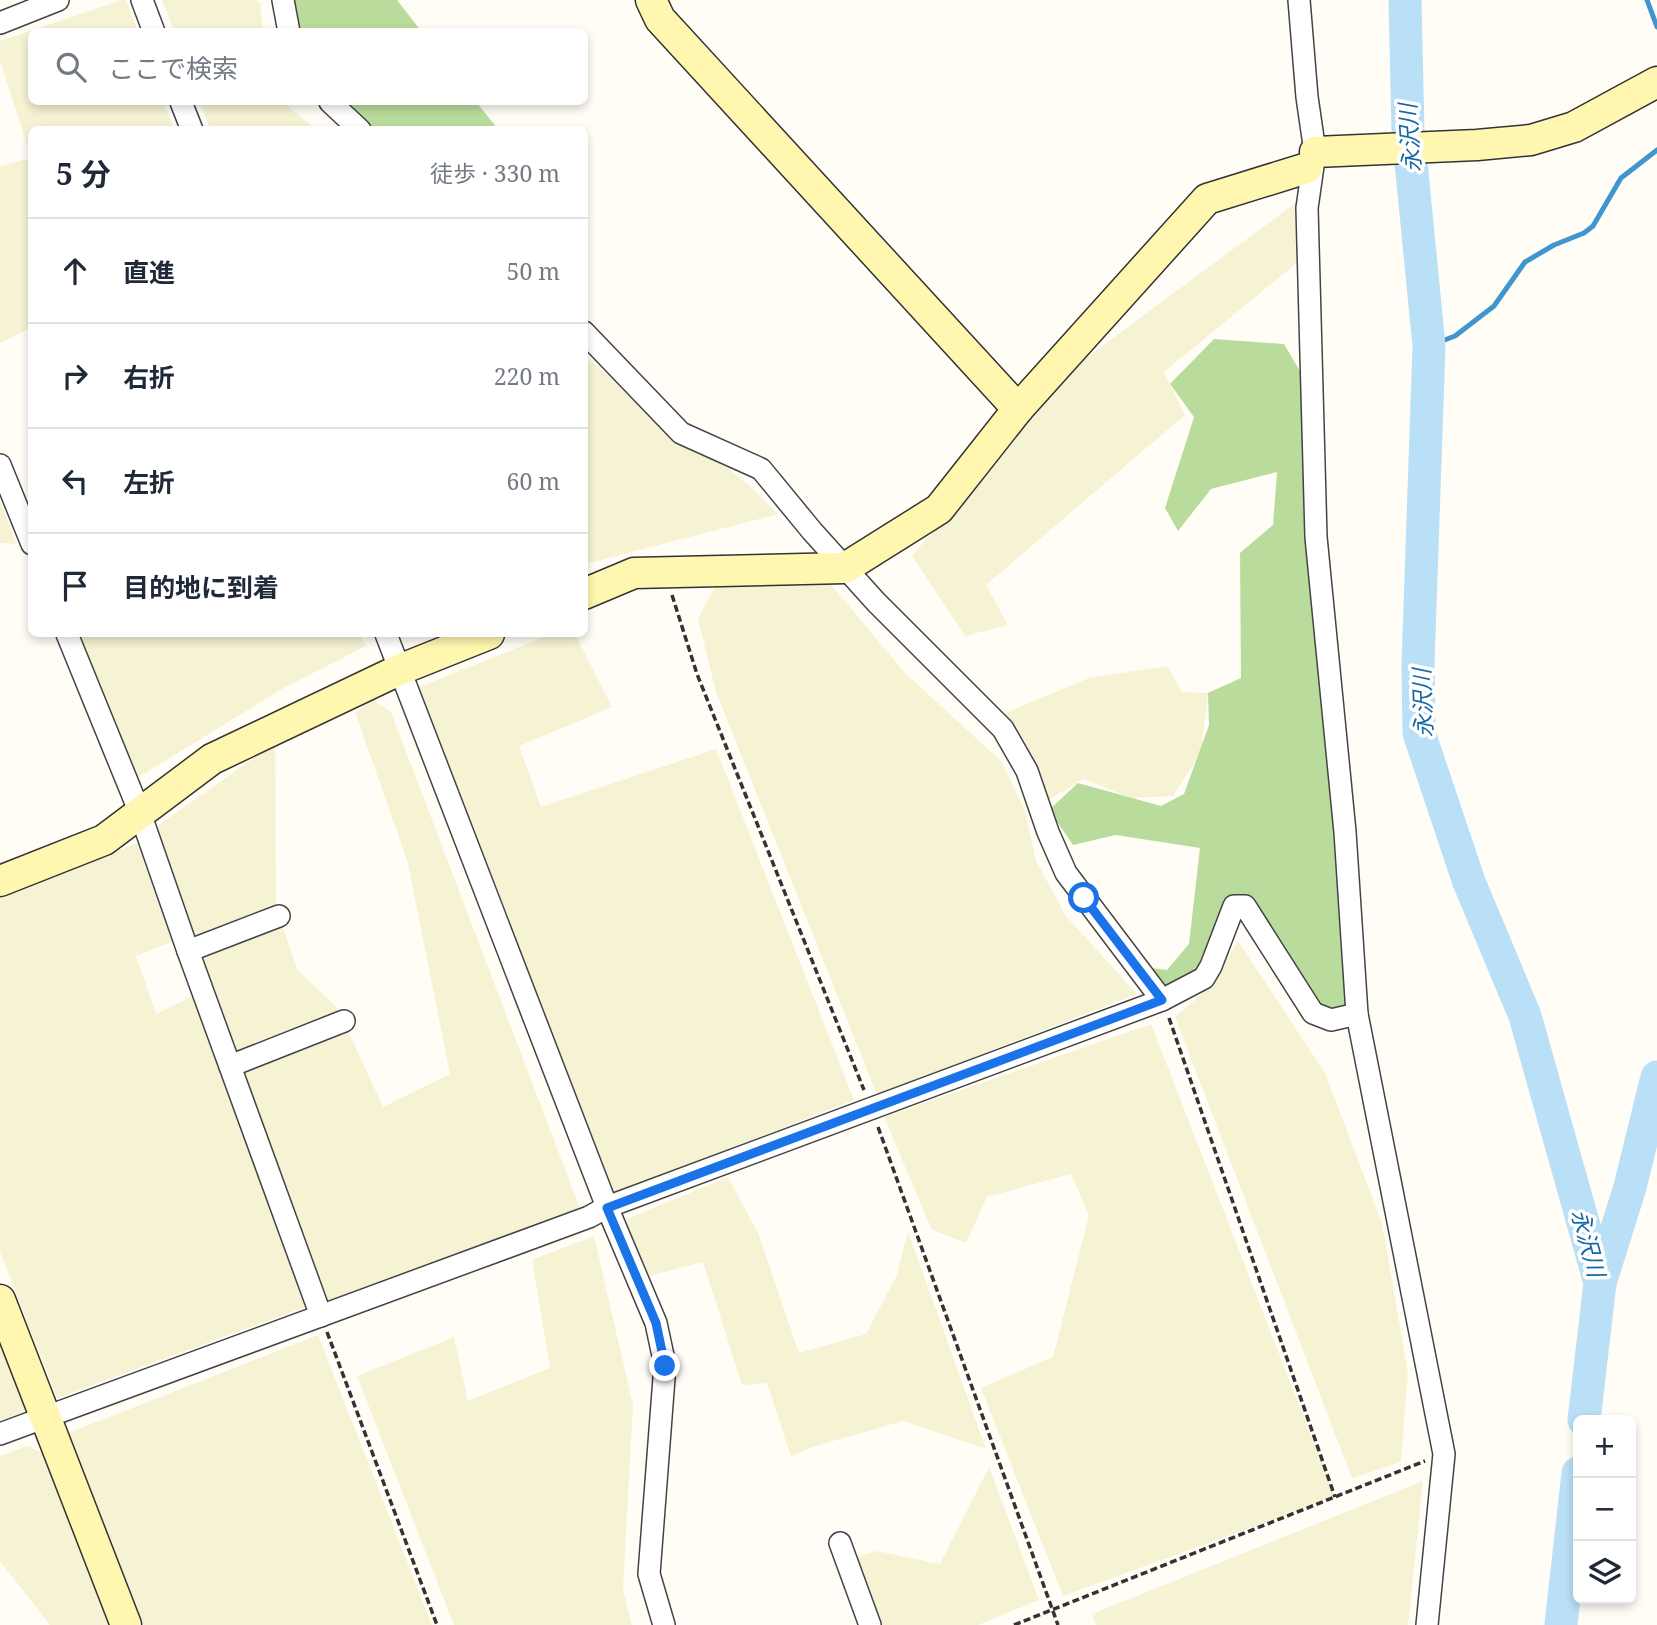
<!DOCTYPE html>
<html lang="ja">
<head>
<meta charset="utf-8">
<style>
	body { margin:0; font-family:"Noto Serif","Noto Sans JP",serif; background:#f6f6f7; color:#1f2937 }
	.controls { position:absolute; right:21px; bottom:21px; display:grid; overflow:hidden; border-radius:10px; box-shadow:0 4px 10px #0003 }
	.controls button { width:63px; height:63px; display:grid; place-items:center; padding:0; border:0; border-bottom:2px solid #e0e1e3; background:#fff; color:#1f2937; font:35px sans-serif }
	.stop { position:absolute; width:21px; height:21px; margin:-16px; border:5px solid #1a73e8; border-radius:50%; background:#fff }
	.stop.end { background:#1a73e8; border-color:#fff; box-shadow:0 2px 7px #0008 }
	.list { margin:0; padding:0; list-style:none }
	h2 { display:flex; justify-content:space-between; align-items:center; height:91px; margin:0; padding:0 28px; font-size:30px }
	h2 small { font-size:23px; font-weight:400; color:#747a83 }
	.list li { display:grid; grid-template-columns:46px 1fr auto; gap:21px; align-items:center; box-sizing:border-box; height:105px; padding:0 28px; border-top:2px solid #e0e1e3 }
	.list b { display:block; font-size:26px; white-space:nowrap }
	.list em { font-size:23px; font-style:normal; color:#747a83 }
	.icon { flex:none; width:38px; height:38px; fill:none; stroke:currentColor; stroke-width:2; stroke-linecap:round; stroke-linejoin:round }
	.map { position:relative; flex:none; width:1657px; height:1625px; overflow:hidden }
	.search { position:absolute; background:#fff; box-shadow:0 4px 10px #0003; left:28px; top:28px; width:560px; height:77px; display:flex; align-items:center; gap:18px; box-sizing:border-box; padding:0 24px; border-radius:10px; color:#747a83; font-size:26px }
	.panel { position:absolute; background:#fff; box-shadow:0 4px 10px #0003; left:28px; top:126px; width:560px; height:511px; border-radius:10px }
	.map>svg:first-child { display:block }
</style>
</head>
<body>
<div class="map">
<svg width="1657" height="1625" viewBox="0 0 1657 1625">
	<rect width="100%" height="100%" fill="#fffdf5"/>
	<g fill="#f6f3d4">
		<polygon points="122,0 126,0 138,31 32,32 32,102 164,102 174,129 32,130 31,157 0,60 0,41"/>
		<polygon points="162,0 256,0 260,3 263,31 174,31"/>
		<polygon points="200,102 283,102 316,129 210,129"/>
		<polygon points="31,158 31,328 0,343 0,166"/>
		<polygon points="1298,201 1298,262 1164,372 1185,415 986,585 1008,625 965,636 912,556 1074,367"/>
		<polygon points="584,356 751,487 778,514 585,564"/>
		<polygon points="0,501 16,543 16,544 0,543"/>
		<polygon points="829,582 904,672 1002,762 1025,811 1036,861 1066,916 1137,994 877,1095 716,692 698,619 716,585"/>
		<polygon points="74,634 359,634 366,646 282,689 132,781"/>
		<polygon points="552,634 575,634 612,707 519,746 541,807 716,749 854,1100 614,1193 419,687"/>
		<polygon points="1167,666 1182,692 1208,693 1201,752 1173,796 1131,798 1084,779 1044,802 1003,714 1089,678"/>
		<polygon points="373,700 391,712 581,1211 324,1304 153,829 275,743 276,907 297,969 338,1009 383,1107 450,1074 408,863 355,712"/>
		<polygon points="137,843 172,942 136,956 156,1014 195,995 316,1303 57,1398 0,1252 0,897"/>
		<polygon points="1238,941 1325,1073 1382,1223 1408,1373 1401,1462 1352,1478 1175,1017 1211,986"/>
		<polygon points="1151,1024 1335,1497 1063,1596 981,1388 1053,1357 1089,1215 1071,1174 987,1197 966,1243 932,1230 884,1117"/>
		<polygon points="728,1177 758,1233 799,1353 866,1334 897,1275 908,1231 986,1449 903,1421 812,1447 791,1457 767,1383 742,1385 703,1262 645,1277 615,1224"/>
		<polygon points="594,1236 633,1405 623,1590 632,1625 454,1625 357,1376 454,1337 468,1401 550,1368 532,1260"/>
		<polygon points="318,1335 432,1625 144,1625 66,1434"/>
		<polygon points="0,1341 27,1411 0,1420"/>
		<polygon points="27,1446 47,1454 112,1625 50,1625 0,1561 0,1456"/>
		<polygon points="989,1467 1039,1600 978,1625 876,1625 853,1558 877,1551 940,1564"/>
		<polygon points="1423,1481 1408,1625 1096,1625 1092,1614"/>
	</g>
	<g fill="#b9dc9c">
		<polygon points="293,0 397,0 421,31 294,31"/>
		<polygon points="331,102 476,102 498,129 362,129"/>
		<polygon points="1214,339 1284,344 1313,393 1350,1007 1321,1008 1250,902 1226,899 1203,968 1167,989 1143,967 1167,970 1189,944 1200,848 1116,835 1073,845 1049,810 1078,783 1161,806 1184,794 1209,725 1208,693 1241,678 1240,553 1273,525 1277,472 1211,489 1178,531 1165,508 1194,417 1170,384"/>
	</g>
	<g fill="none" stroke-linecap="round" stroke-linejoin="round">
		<g stroke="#3f96cf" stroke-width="5">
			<polyline points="1647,0 1657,27"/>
			<polyline points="1429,346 1455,336 1494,306 1525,262 1554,245 1584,233 1593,226 1621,178 1657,150"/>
		</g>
		<g stroke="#b9e0f7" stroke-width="33">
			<polyline points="1405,0 1408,132 1429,346 1418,664 1419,733 1469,882 1525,1016 1600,1283 1584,1420"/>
			<polyline points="1600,1283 1630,1187 1657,1077"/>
			<polyline points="1561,1625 1578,1473"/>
		</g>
		<defs>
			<g id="street">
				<polyline points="142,0 154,32"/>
				<polyline points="283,0 289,32"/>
				<polyline points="1299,0 1307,97 1315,152 1307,208 1316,537 1345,832 1357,1014 1444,1454 1427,1625"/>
				<polyline points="0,23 58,0"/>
				<polyline points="181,102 192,130"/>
				<polyline points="330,102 360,130"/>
				<polyline points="584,332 681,433 761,469 812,531 876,602 1003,729 1027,771 1048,832 1066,873 1162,1000"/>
				<polyline points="0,465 32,544"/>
				<polyline points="67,634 140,813 188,951 321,1316"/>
				<polyline points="386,634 607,1207 656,1323 665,1365 649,1574 664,1625"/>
				<polyline points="188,951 279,916"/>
				<polyline points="230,1066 344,1021"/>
				<polyline points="0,1434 589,1217 607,1207 1162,1000 1204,978 1211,966 1234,906 1245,906 1313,1013 1331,1020 1357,1014"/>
				<polyline points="840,1543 870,1625"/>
			</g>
			<g id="secondary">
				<polyline points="651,0 660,19 1018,409"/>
				<polyline points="1315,152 1477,145 1531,140 1574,127 1657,82"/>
				<polyline points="584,594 634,573 845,568 939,509 1018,409 1207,199 1307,168"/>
				<polyline points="0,881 104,840 212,759 399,670 489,634"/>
				<polyline points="0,1300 126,1625"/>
			</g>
		</defs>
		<use href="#street" stroke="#444" stroke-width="24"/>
		<use href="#secondary" stroke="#333" stroke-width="33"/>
		<g stroke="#333" stroke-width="3.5" stroke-dasharray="7 3.5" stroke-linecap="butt">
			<polyline points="672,595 697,674 864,1090"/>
			<polyline points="1169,1018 1335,1497"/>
			<polyline points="878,1127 1058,1625"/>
			<polyline points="327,1332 437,1625"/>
			<polyline points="1014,1625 1425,1461"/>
		</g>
		<use href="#street" stroke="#fff" stroke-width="21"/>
		<use href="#secondary" stroke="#fff6b0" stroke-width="30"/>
	</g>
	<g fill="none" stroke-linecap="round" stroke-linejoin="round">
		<polyline stroke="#1a73e8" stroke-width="9" points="665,1366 656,1323 607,1208 1162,1000 1084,898"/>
	</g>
	<g text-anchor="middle" stroke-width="7" stroke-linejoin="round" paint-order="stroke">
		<g font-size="23" font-style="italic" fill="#1768a6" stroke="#fff">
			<text transform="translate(1410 138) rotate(-94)" y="8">永沢川</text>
			<text transform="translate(1423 703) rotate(-92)" y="8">永沢川</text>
			<text transform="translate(1588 1243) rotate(75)" y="8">永沢川</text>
		</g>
	</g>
</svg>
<div class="controls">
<button>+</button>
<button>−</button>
<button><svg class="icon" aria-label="layers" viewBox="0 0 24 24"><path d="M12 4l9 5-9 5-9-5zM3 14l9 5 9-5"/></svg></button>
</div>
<div class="stop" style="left:1084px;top:898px"></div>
<div class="stop end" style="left:665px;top:1366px"></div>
<div class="search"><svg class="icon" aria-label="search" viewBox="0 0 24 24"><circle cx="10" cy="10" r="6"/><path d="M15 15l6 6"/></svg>ここで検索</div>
<section class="panel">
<h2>5 分<small>徒歩 · 330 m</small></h2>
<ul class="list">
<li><svg class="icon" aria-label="ahead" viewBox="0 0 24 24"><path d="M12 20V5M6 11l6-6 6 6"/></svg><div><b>直進</b></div><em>50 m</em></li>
<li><svg class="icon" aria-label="right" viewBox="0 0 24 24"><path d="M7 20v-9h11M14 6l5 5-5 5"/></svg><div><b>右折</b></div><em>220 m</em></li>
<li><svg class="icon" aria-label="left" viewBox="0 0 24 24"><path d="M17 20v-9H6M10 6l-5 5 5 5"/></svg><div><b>左折</b></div><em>60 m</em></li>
<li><svg class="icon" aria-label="arrive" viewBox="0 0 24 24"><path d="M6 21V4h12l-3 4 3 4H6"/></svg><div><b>目的地に到着</b></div></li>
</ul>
</section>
</div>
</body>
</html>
